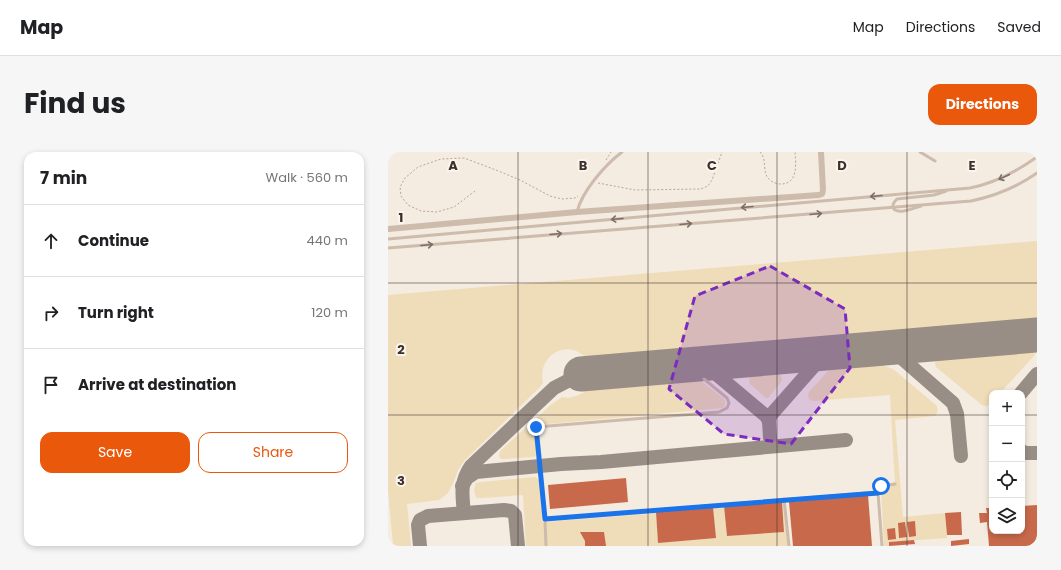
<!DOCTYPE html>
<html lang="en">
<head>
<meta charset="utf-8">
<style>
	body { margin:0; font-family:Poppins,sans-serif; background:#f6f6f6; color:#202124 }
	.controls { position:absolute; right:12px; bottom:12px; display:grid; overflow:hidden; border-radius:8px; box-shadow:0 2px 6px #0003 }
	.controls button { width:36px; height:36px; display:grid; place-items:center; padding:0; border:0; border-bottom:1px solid #e0e0e0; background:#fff; color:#202124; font:20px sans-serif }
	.stop { position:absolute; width:12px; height:12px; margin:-9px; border:3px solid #1a73e8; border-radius:50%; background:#fff }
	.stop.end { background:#1a73e8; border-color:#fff; box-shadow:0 1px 4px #0008 }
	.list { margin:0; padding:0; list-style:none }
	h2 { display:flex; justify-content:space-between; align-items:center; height:52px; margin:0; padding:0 16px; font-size:17px }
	h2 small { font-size:13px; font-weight:400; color:#757577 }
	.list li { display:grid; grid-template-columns:26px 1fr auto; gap:12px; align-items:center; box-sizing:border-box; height:72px; padding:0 16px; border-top:1px solid #e0e0e0 }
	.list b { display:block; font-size:15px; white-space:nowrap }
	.list em { font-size:13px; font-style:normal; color:#757577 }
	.actions { display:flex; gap:8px; padding:12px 16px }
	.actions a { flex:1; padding:9px 0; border:1px solid #ea580c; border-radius:12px; text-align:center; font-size:14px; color:#ea580c }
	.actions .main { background:#ea580c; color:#fff }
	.icon { flex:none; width:22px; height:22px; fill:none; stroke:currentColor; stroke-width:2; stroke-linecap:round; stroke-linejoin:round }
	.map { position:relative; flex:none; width:649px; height:394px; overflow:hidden; border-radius:12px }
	header { display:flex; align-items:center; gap:24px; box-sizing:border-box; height:56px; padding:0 20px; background:#fff; border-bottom:1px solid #e0e0e0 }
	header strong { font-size:19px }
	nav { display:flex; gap:22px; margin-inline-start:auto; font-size:14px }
	.intro { display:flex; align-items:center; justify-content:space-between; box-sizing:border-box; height:96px; padding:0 24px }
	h1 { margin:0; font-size:28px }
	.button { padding:10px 18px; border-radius:12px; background:#ea580c; color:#fff; font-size:14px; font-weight:700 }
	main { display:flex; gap:24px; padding:0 24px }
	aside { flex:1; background:#fff; border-radius:12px; box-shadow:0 2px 6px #0003 }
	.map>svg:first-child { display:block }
</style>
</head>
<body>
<header>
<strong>Map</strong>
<nav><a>Map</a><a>Directions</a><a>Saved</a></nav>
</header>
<div class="intro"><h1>Find us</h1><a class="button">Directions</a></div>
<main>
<aside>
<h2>7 min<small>Walk · 560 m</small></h2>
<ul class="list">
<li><svg class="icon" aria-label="ahead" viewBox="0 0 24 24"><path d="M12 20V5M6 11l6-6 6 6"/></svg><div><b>Continue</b></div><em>440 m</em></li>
<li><svg class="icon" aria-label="right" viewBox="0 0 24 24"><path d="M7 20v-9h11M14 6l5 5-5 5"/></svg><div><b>Turn right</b></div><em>120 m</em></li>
<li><svg class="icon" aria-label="arrive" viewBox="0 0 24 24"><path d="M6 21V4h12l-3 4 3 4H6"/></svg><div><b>Arrive at destination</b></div></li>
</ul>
<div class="actions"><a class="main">Save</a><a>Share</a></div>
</aside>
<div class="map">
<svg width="649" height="394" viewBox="0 0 649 394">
	<rect width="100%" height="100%" fill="#f4ebe1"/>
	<g fill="#efdcb8">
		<path d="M649,89V167L197,205C177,186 149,205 155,231L152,235L77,308L70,318L66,329L60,341L51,348L19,352L23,394H5L0,337V143Z"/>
		<polygon points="645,200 647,202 646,204 612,241 604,241 604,250 601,253 598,254 594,253 548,215 547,211 548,208"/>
		<path d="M494,213L505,217L549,254C550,258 550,260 547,264L507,268L515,365L557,361L559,386L501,390V394H496L493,335L507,332L502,243L425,249L421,247L420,244L421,240L442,217Z"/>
		<polygon points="392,221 394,227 393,230 380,246 378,246 362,232 361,230 362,224"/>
		<path d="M312,228L336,247C338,251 337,253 335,256L147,273L149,302L148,304L145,305L117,307H113L111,304L112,299L164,252L174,245L180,246L188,244L195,241L199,237Z"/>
		<path d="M147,325L151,328L155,370L261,362L268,360L270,390L327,386L325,355L336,354L339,384L396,380L394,350H397L401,394H138L135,343L94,346H89C85,340 86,337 88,331L93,330Z"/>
	</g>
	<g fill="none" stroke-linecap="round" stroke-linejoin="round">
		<g stroke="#988e86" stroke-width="14">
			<polyline points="489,197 500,198 509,202 565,251 569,262 573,304"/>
			<polyline points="311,211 320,216 328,222 378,264 381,269 382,264 426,214 433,206 442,200"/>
			<polyline points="633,241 649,222"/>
			<polyline points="381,269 382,286"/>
			<polyline points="634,299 636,301 649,301"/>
			<polyline points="74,334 79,326 88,320 173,312 213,310 458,288"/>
			<path d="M76,361C74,342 72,330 83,314L166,236L193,222"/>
			<polyline points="32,394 30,373 32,368 40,364 116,358 123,359 127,363 130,394"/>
		</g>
		<polyline stroke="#988e86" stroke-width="35" points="193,222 649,183"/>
	</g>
	<g fill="#c8694b">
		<polygon points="238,326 240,350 162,357 160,333"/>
		<polygon points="480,343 484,394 405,394 401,350"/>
		<polygon points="394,350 396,380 339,384 336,354"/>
		<polygon points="649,353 649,394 601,394 599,370 592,371 591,361 599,361 598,356 604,356 604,379 634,379 634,354"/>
		<polygon points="325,355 328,386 270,391 268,360"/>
		<polygon points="573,360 574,383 559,383 557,361"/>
		<polygon points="527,369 528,384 521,385 519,370"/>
		<polygon points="517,370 519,385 511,386 510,371"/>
		<polygon points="507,376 508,387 500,388 499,377"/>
		<polygon points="192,380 216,380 218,394 197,394 197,389"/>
		<polygon points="581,387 581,392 563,394 563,389"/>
		<polygon points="526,388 527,392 501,394 501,390"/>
	</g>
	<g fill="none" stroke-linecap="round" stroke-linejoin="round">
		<g stroke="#b9a596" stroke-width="1" stroke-dasharray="2 2" stroke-linecap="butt">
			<path d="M372,0C380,8 373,21 382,28C385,31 390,32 393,32C410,32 408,12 407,0"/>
			<polyline points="218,8 223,0"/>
			<polyline points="210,31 247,38 313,37 320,34 324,28 334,0"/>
			<polyline points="87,39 66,55 49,60 33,59 20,53 13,44 12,35 17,26 30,15 53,7 76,6 108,18 132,28 162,44 174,47 187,46 190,44"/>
		</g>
		<g stroke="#cdbbac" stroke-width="3">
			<polyline points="532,0 547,9"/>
			<path d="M533,54C527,56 507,64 505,55C504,52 507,49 509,47L546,43L558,39"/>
			<path d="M189,60C194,39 217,13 234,0"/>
			<path d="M0,87L582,36C607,31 628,20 649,5"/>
			<path d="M0,96L583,49C608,44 629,35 649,21"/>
			<polyline points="316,227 339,246 341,251 339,256 331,260 148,275 157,367 491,340 492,339 493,334 507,332"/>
			<polyline points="490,341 494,394"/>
			<polyline points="396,347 401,394"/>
			<polyline points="157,367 158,394"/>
		</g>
		<polyline stroke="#cdbbac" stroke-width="6" points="0,77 189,60 431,43 434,42 435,38 433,0"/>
	</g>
	<defs><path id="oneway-shaft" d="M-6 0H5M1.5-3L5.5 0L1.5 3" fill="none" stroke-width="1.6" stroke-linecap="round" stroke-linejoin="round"/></defs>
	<g stroke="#7d6f65">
		<use href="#oneway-shaft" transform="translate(616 25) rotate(155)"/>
		<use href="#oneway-shaft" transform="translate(488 44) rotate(175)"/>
		<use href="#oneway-shaft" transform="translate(359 55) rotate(175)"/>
		<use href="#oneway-shaft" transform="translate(428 62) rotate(-5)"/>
		<use href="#oneway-shaft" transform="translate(229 67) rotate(175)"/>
		<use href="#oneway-shaft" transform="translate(298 72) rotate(-5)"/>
		<use href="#oneway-shaft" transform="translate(168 82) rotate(-5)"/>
		<use href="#oneway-shaft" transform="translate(39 93) rotate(-5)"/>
	</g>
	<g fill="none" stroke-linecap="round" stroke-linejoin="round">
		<polyline stroke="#1a73e8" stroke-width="5" points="148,275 157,367 490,341 492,339 493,334"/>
	</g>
	<path fill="#7b2cbf" fill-opacity="0.2" stroke="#7b2cbf" stroke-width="3" stroke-dasharray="8 5" stroke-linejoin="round" d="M382,114L457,157L462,216L403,292L336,282L281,237L307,144Z"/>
	<path fill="none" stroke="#3b302b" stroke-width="1" stroke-opacity="0.55" d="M130,0V394M260,0V394M389,0V394M519,0V394M0,131H649M0,263H604M634,263H649"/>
	<g font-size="13" text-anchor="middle" font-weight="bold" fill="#3b302b" stroke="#fbf5ee" stroke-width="4" stroke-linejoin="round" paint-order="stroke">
		<text x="65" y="18">A</text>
		<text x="195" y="18">B</text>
		<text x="324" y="18">C</text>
		<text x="454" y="18">D</text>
		<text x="584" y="18">E</text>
		<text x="13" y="70">1</text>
		<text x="13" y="202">2</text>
		<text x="13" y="333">3</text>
	</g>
</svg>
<div class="controls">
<button>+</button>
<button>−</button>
<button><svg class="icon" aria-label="locate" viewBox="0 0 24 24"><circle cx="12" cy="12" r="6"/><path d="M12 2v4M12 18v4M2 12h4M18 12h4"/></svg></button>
<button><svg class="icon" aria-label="layers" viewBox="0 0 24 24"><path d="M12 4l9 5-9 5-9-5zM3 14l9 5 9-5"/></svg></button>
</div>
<div class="stop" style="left:493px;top:334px"></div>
<div class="stop end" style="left:148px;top:275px"></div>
</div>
</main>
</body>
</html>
